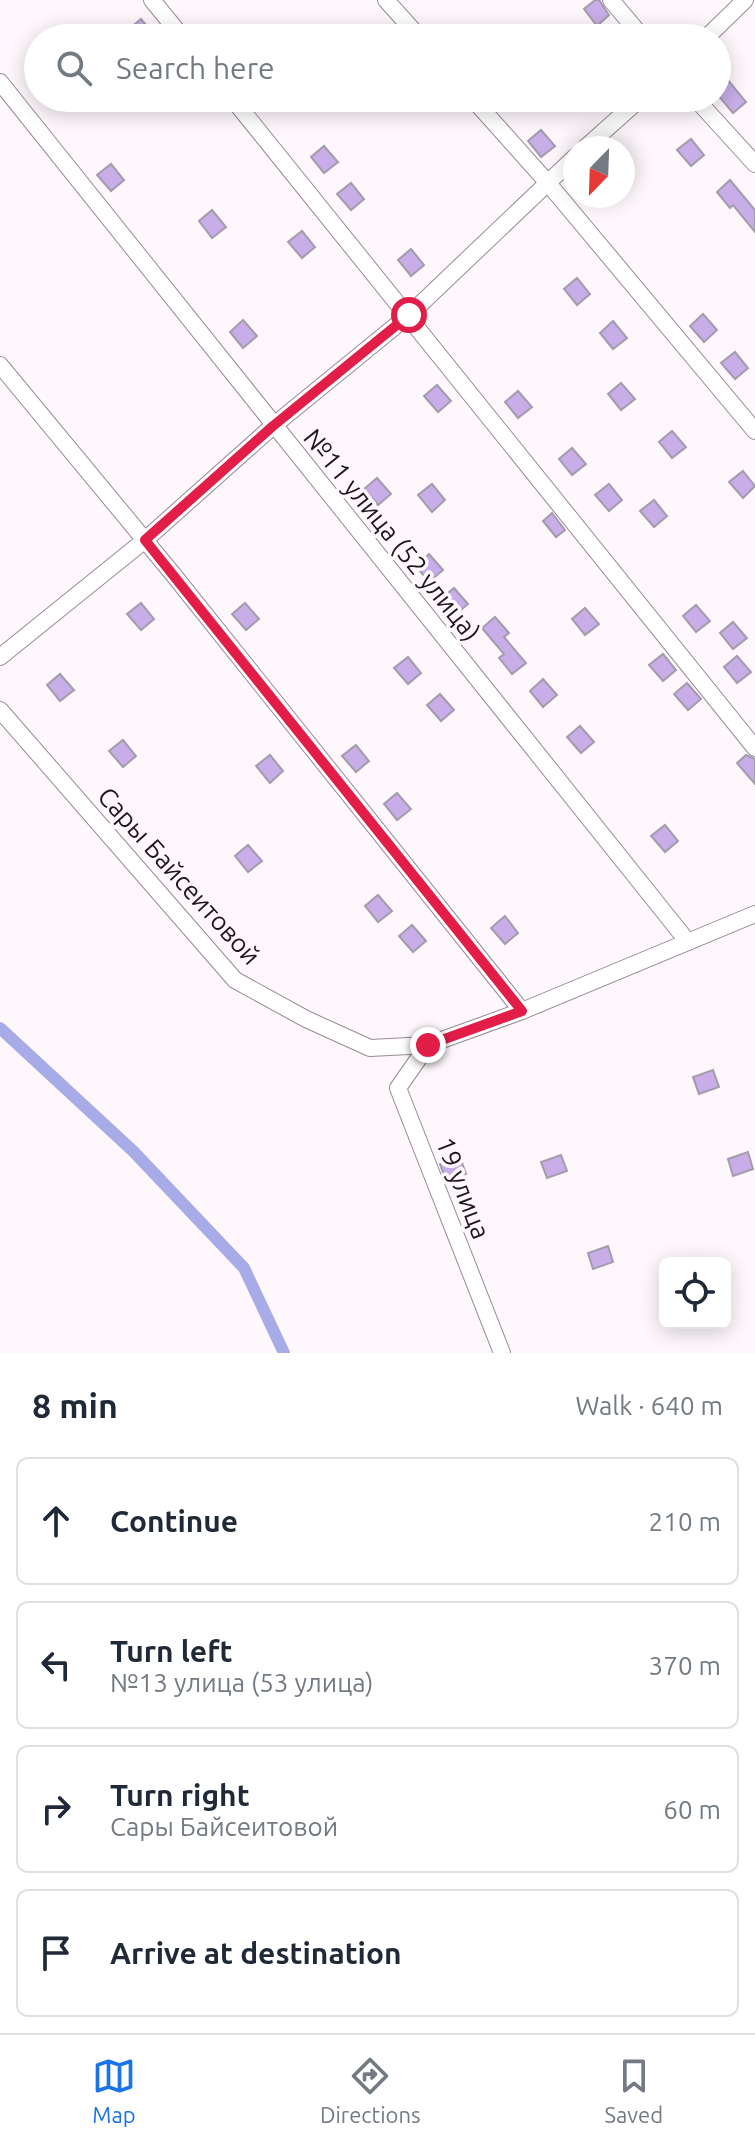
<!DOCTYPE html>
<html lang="en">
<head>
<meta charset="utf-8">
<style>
	body { margin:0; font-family:Ubuntu,sans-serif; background:#f2f2f3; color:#1f2937 }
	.controls { position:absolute; right:24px; bottom:24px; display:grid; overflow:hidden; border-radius:12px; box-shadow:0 4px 20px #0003 }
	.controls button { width:72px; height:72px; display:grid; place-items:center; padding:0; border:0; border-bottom:2px solid #e0e1e3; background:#fff; color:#1f2937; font:40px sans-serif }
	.compass { position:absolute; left:563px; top:136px; width:72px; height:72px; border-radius:50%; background:#fff; box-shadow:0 4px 20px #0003; rotate:203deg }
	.stop { position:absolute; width:24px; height:24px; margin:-18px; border:6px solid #e11d48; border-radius:50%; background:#fff }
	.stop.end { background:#e11d48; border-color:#fff; box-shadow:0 2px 8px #0008 }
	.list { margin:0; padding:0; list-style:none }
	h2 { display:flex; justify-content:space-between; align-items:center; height:104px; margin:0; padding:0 32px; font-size:34px }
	h2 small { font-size:26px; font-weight:400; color:#747a83 }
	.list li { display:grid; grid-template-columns:52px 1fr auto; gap:24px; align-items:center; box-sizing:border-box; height:128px; margin:0 16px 16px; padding:0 16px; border:2px solid #e0e1e3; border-radius:12px }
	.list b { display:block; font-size:30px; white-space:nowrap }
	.list p { margin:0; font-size:26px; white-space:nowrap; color:#747a83 }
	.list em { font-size:26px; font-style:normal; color:#747a83 }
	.icon { flex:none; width:44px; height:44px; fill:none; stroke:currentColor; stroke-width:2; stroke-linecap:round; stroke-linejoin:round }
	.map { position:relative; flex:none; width:755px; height:1353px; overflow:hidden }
	.search { position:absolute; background:#fff; box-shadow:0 4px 20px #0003; left:24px; right:24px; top:24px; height:88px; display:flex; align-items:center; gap:20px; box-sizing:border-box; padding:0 28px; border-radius:44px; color:#747a83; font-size:30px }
	.sheet { height:680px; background:#fff }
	nav { display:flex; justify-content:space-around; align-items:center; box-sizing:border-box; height:112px; border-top:2px solid #e0e1e3; background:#fff; font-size:22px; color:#747a83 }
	nav a { display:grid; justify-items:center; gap:4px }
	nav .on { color:#1a73e8 }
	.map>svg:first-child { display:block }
</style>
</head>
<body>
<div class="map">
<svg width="755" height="1353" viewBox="0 0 755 1353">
	<rect width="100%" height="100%" fill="#fef8fd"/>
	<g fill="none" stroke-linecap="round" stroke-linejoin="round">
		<polyline stroke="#a7abe8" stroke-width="12" points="0,1028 133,1151 244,1268 284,1353"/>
	</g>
	<g fill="#c8ade8" stroke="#a39cac" stroke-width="2">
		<polygon points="595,0 599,0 609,15 597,26 584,9"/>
		<polygon points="141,19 157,38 134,38 128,30"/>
		<polygon points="717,59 727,71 723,74 746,102 733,113 717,94"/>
		<polygon points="541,130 555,146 541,157 528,141"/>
		<polygon points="691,139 704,155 691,166 677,150"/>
		<polygon points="324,146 338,162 324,173 311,157"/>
		<polygon points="111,164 124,180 111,191 97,175"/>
		<polygon points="730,180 755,210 755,232 733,205 730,208 717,192"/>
		<polygon points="351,183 364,199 351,210 337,194"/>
		<polygon points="212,210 226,227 212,238 199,221"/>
		<polygon points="302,231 315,247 302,258 288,242"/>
		<polygon points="411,249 424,265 411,276 398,260"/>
		<polygon points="577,278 590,294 577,305 564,289"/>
		<polygon points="703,314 717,330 704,342 690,326"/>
		<polygon points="243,320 257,336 243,348 230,332"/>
		<polygon points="613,321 627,338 613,349 600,333"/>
		<polygon points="735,352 748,368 735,379 721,363"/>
		<polygon points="621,383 635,399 621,410 608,394"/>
		<polygon points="437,385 451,401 438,412 424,396"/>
		<polygon points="518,391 532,407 518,418 505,402"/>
		<polygon points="672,431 686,447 672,458 659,442"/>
		<polygon points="572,448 586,464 572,475 559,459"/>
		<polygon points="743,471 755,486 743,498 729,482"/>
		<polygon points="377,478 391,494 378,505 364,489"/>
		<polygon points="432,484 445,500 432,512 418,495"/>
		<polygon points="609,484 622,500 609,511 595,495"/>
		<polygon points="654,500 667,516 654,527 640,511"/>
		<polygon points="552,513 565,530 556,537 543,521"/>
		<polygon points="429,554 443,570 429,582 416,566"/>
		<polygon points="454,588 468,604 455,615 441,599"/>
		<polygon points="141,603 154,619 141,630 127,614"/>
		<polygon points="245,603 259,619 246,630 232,614"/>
		<polygon points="696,605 710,621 696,632 683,616"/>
		<polygon points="585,608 599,624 585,635 572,619"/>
		<polygon points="495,617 509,633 504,637 526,663 512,674 499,658 504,654 482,628"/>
		<polygon points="733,622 747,638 733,649 720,633"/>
		<polygon points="663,654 676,670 663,681 649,665"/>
		<polygon points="737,656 751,672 737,683 724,667"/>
		<polygon points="408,657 421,673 408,684 394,668"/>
		<polygon points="60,674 74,690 60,701 47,685"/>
		<polygon points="543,679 557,695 543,707 530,691"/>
		<polygon points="687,683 701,699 688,710 674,694"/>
		<polygon points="440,694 454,710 441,721 427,705"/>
		<polygon points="580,726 594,742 581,753 567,737"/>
		<polygon points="123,740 136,756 123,767 109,751"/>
		<polygon points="356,745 369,761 356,772 342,756"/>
		<polygon points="270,755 283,771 270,783 256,766"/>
		<polygon points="746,755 755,759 755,784 737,763"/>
		<polygon points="397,793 411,809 397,820 384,804"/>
		<polygon points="665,825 678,841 665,852 651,836"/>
		<polygon points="248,845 262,861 248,872 235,856"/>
		<polygon points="378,895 392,911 378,922 365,906"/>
		<polygon points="505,916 518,933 505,944 491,928"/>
		<polygon points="412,925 426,941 413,952 399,936"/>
		<polygon points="713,1070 719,1087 699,1094 693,1077"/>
		<polygon points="748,1152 753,1169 733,1176 728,1159"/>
		<polygon points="561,1155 567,1171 547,1178 541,1162"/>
		<polygon points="460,1157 466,1174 446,1181 440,1164"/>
		<polygon points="608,1246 613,1262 593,1269 588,1253"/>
	</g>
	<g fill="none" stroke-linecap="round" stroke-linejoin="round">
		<defs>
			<g id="minor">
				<polyline points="152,0 183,38"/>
				<polyline points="386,0 420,38"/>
				<polyline points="611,0 643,38"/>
				<polyline points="706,38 745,0"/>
				<polyline points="0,82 688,942"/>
				<polyline points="232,98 755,748"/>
				<polyline points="472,98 547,182 755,431"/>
				<polyline points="695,98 755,164"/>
				<polyline points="585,148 641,98"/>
				<polyline points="0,365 172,573 522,1011"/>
				<polyline points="0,657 145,540 273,426 409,315 575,157"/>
				<polyline points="0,710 235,980 306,1019 370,1048 428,1045 522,1011 755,914"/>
				<polyline points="428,1045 398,1088 502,1353"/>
			</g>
		</defs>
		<use href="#minor" stroke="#988a96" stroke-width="18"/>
		<use href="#minor" stroke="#fff" stroke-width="16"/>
	</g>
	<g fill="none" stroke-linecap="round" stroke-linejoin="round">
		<polyline stroke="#e11d48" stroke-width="10" points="409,315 273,426 145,540 522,1011 428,1045"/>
	</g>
	<g text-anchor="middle" stroke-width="7" stroke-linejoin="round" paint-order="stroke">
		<g font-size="26" fill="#1d171c" stroke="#fef8fd">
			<text transform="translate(392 535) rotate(51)" y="9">№11 улица (52 улица)</text>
			<text transform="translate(179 876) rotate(48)" y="9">Сары Байсеитовой</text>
			<text transform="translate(463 1188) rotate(69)" y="9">19 улица</text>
		</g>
	</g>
</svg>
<div class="controls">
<button><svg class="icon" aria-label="locate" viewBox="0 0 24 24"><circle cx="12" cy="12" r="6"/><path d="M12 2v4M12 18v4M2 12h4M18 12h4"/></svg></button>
</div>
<svg class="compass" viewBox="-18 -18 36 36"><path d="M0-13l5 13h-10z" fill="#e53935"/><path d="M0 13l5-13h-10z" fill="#747a83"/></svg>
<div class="stop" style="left:409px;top:315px"></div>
<div class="stop end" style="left:428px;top:1045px"></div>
<div class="search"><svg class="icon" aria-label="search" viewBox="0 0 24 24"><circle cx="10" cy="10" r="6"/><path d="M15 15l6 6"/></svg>Search here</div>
</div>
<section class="sheet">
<h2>8 min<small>Walk · 640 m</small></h2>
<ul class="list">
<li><svg class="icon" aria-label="ahead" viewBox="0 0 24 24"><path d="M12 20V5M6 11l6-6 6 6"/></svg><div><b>Continue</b></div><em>210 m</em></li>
<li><svg class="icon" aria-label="left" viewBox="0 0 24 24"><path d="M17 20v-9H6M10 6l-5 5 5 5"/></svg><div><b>Turn left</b><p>№13 улица (53 улица)</p></div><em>370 m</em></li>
<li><svg class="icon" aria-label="right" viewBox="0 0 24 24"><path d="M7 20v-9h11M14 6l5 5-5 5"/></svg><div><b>Turn right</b><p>Сары Байсеитовой</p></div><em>60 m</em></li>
<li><svg class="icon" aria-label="arrive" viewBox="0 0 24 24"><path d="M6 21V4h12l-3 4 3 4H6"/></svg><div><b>Arrive at destination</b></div></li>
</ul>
</section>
<nav>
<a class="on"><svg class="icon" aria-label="map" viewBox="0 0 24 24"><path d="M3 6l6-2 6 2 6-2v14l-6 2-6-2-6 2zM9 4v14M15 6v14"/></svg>Map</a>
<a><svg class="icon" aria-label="directions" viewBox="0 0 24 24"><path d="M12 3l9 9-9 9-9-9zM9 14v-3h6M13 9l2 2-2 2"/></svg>Directions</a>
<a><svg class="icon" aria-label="saved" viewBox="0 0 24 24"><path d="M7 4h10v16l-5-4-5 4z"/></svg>Saved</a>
</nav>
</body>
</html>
